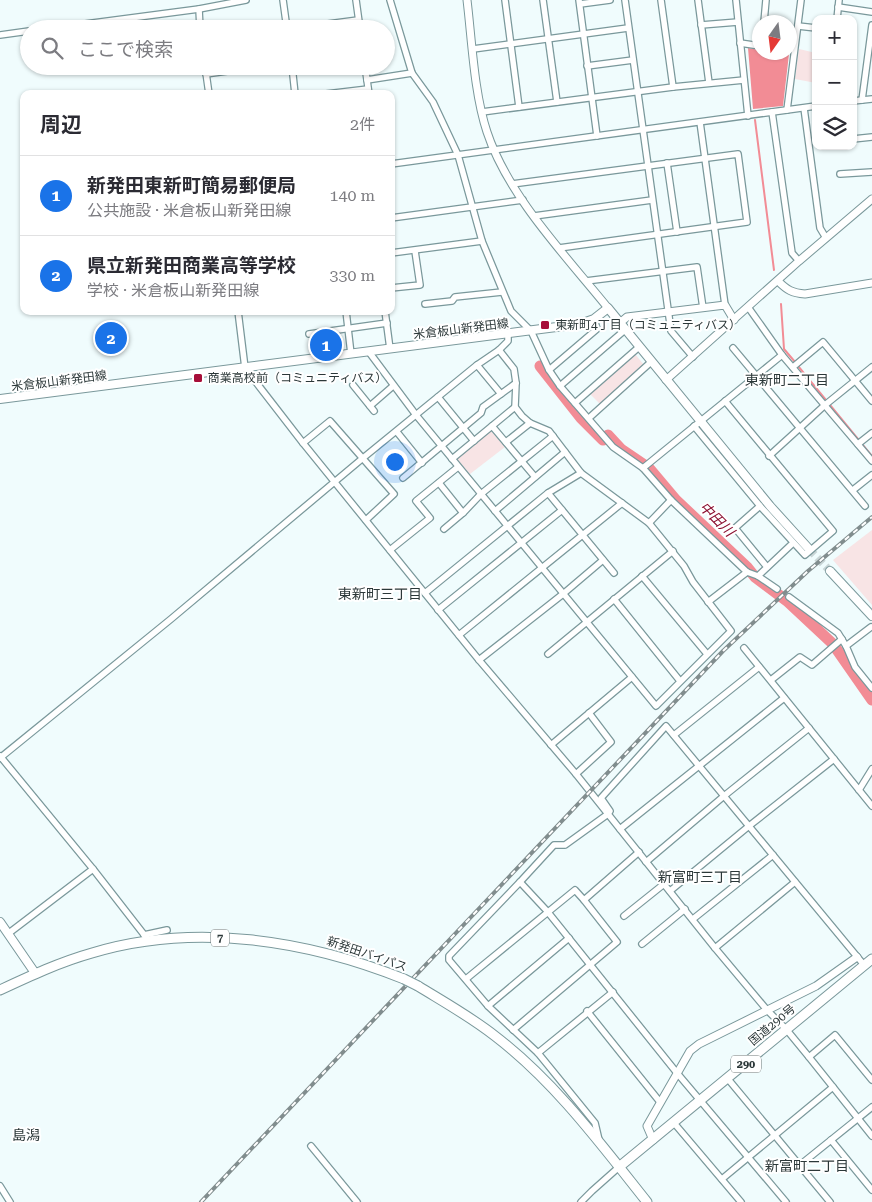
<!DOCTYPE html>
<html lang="ja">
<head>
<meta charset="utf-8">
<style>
	body { margin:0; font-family:"Roboto Serif","Noto Sans JP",serif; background:#f7f7f7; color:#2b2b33 }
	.controls { position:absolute; right:15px; top:15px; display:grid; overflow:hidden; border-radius:10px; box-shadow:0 1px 4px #0004 }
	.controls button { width:45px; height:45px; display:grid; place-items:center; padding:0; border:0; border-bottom:1px solid #e1e1e2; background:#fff; color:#2b2b33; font:25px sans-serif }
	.compass { position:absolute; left:752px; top:15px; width:45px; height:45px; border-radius:50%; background:#fff; box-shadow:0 1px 4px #0004; rotate:194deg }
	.you { position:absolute; left:394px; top:461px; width:18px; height:18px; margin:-12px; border:4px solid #fff; border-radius:50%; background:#1a73e8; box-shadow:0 0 0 8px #1a73e833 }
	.badge { display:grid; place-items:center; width:32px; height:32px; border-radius:50%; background:#1a73e8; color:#fff; font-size:16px; font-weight:700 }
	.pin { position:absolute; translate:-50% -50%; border:2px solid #fff; box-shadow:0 1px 5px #0006 }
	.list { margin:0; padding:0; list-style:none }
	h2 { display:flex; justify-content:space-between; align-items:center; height:65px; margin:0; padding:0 20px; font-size:21px }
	h2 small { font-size:16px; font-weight:400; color:#7c7c81 }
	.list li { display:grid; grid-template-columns:32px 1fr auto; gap:15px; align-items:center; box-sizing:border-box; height:80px; padding:0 20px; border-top:1px solid #e1e1e2 }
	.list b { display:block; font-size:19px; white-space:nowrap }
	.list p { margin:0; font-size:16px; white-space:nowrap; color:#7c7c81 }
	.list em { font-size:16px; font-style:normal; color:#7c7c81 }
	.icon { flex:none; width:28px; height:28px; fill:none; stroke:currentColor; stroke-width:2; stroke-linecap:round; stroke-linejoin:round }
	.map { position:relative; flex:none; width:872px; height:1202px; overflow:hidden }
	.search { position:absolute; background:#fff; box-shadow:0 1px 4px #0004; left:20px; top:20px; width:375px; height:55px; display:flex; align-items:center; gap:12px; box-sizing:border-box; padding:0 18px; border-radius:28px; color:#7c7c81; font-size:19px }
	.panel { position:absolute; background:#fff; box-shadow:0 1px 4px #0004; left:20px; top:90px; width:375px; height:225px; border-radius:10px }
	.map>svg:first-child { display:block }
</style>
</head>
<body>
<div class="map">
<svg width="872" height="1202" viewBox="0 0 872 1202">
	<rect width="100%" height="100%" fill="#f0fcfd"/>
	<g fill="#f8e4e5">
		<polygon points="799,49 816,53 816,83 795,79"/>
		<polygon points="635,354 644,365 600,404 589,393"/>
		<polygon points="491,431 505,447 470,474 457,459"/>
		<polygon points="872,530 872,605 833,560"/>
	</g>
	<polygon fill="#f28c95" points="748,48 759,50 760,52 789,54 783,106 753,109"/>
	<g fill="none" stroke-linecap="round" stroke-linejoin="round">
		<g stroke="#f28c95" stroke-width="2">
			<polyline points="755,120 774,270"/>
			<polyline points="781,304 784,349 795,362"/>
			<polyline points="798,366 872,456"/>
		</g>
		<polyline stroke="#f28c95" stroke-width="11" points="540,366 581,418 603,440 608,435 621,449 649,468 676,500 747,567 755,577 787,601 833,644 872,700"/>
		<polyline stroke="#c9d5d6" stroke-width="8" stroke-dasharray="8 4" stroke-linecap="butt" points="809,549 830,571"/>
		<defs>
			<g id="minor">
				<polyline points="283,0 287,29"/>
				<polyline points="356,0 360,29"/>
				<polyline points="390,0 412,73 433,102 458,155 482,241 511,311 531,331 549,370 560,386 613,447 643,468 671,500 747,572 758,576 777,589"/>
				<polyline points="505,0 519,107"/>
				<polyline points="543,0 557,102"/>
				<polyline points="579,0 597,136"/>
				<polyline points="625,0 671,331 693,357"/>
				<polyline points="661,0 673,87"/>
				<polyline points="698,0 709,83"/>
				<polyline points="736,0 748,116"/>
				<polyline points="580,4 610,0"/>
				<polyline points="838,7 872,12"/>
				<polyline points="199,9 200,29"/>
				<polyline points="837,19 839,0"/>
				<polyline points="764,22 766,0"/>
				<polyline points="701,25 738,22"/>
				<polyline points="798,26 816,28"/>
				<polyline points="47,29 199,9 246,0"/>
				<polyline points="290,29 358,20"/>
				<polyline points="0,35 29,31"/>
				<polyline points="740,43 760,46"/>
				<polyline points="473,49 628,28"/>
				<polyline points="205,66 209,94"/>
				<polyline points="292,66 295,94"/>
				<polyline points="365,66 369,94"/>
				<polyline points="587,66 633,60"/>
				<polyline points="206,74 262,66"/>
				<polyline points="367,80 412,73"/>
				<polyline points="326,94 368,89"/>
				<polyline points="862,100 872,25"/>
				<polyline points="853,101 872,99"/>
				<polyline points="804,108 820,228 826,238"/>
				<polyline points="787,110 801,0"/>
				<polyline points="482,112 673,87 744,80"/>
				<polyline points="772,112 792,253 799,261"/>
				<polyline points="700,122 725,305"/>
				<polyline points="853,139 872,137"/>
				<polyline points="667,163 677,232"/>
				<polyline points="391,164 816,106"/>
				<polyline points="840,174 872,172"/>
				<polyline points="512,184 738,154 747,222 559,248"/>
				<polyline points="534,216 652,200"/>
				<polyline points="391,218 523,200"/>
				<polyline points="391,253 482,241"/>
				<polyline points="586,281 697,267 703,308"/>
				<polyline points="391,288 420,285 415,251"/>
				<polyline points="425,304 452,301 455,297 502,292"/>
				<polyline points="748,307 782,355 872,461"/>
				<polyline points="238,311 245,368 303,443 479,660 576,774 715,948 767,1010 786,1029 809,1057 872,1136"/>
				<polyline points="346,311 351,354"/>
				<polyline points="385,311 390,349"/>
				<polyline points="309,334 387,323"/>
				<polyline points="733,348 865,506"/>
				<polyline points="369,352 416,415 656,706 731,631 693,582 684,566 649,523 581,473 549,431 530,423 522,416 515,407 516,383 514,369 499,350"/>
				<polyline points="477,365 501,394"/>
				<polyline points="793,367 823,342 872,401"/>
				<polyline points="549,370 597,329 594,319"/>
				<polyline points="353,385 374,411"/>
				<polyline points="560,386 626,329"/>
				<polyline points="438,397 474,441"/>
				<polyline points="575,403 639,347"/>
				<polyline points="370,406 393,386"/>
				<polyline points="589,418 651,362"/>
				<polyline points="492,426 535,477"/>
				<polyline points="694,426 760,506 805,555 833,531 725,401"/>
				<polyline points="397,432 422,463"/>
				<polyline points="506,442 530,423"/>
				<polyline points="303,443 330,421 394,494 366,520"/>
				<polyline points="858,444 872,433"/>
				<polyline points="769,456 825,405 872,367"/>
				<polyline points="452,459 515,407"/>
				<polyline points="643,468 782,355"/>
				<polyline points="403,478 481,413 483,407 516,383"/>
				<polyline points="439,483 463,513"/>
				<polyline points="853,490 872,475"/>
				<polyline points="548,493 614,573"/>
				<polyline points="760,506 735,528 767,567"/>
				<polyline points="495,511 565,452"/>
				<polyline points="649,523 671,500"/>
				<polyline points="444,529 463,513 481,494 553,436"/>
				<polyline points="390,550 430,518 416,501 458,467"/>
				<polyline points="642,576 707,654"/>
				<polyline points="758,576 793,543"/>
				<polyline points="425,593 548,493 581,473"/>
				<polyline points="789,597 838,633 846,646 855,667 872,688"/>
				<polyline points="614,599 680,681"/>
				<polyline points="708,602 747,572"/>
				<polyline points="438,610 562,510"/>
				<polyline points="459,635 622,503"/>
				<polyline points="846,646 871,627"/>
				<polyline points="744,648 872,806"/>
				<polyline points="548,654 673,551"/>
				<polyline points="479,660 563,594 603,560"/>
				<polyline points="771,680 800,657 812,665 842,639"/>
				<polyline points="674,735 759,667"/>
				<polyline points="551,745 632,677"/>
				<polyline points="0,756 93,869 149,941"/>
				<polyline points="0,758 171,619 363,458 477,365 499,350 508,341 508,334"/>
				<polyline points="576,774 611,742 589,713"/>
				<polyline points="859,790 872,769"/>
				<polyline points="620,829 784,698"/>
				<polyline points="646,862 724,796 809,728"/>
				<polyline points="520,882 449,956 449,960 488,1006 538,1053 595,1123 599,1140"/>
				<polyline points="670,891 749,826 834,759"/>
				<polyline points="584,900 639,852"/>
				<polyline points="624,916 664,884"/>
				<polyline points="693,919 773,855"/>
				<polyline points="9,933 93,869"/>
				<polyline points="144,935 167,930"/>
				<polyline points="642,944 685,909"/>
				<polyline points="715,948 795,882"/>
				<polyline points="466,979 575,890 584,900 617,942 513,1030"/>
				<polyline points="488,1006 569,938"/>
				<polyline points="587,1011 660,1102"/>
				<polyline points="538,1053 613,992"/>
				<polyline points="809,1057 835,1035 872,1080"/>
				<polyline points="728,1079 830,1202"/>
				<polyline points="674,1123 741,1202"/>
				<polyline points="831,1140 872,1190"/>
				<polyline points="311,1146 357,1202"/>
				<polyline points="800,1165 872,1107"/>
				<polyline points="722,1179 833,1087"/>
				<polyline points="0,1186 10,1202"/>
				<polyline points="581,1202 592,1191 619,1167"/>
				<polyline points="786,1202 677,1073 547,911 520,882 554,845 565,845 608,814 610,811 601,798 666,726 864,965"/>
			</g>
			<g id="tertiary">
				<path d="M467,0C472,41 474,93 487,132C508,196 566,256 608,308"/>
				<path d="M778,281C787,290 792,293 805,294L872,283"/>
				<polyline points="621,322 627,317 725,305 734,320"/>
				<polyline points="666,380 799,261 872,199"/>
				<polyline points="653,1140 647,1126 690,1051 699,1044 816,986 857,957"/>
			</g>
			<g id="secondary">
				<polyline points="0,399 580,324 594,319 608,308 770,506 809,549"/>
				<polyline points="830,571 872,616"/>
				<polyline points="0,922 35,973"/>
			</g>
			<g id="trunk">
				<path d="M418,986C444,1002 471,1017 495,1036C555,1082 600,1143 647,1202"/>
				<path d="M0,990C30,976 60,962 92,953C194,922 307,940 404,979"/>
				<polyline points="619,1167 872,959"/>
			</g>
		</defs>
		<use href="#minor" stroke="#7a989b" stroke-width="8"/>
		<use href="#tertiary" stroke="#7a989b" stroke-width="9"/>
		<use href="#secondary" stroke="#7a989b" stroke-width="10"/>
		<use href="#trunk" stroke="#7a989b" stroke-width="11"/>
		<use href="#minor" stroke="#fff" stroke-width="5.5"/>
		<use href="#tertiary" stroke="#fff" stroke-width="7"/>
		<use href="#secondary" stroke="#fff" stroke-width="8"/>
		<use href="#trunk" stroke="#fff" stroke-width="9"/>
		<defs>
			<polyline id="rail" points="201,1202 723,651 808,571 872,517"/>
		</defs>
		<use href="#rail" stroke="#818d8e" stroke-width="4"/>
		<use href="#rail" stroke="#fff" stroke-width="2" stroke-dasharray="5.5" stroke-linecap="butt"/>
		<defs>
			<polyline id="trunk-bridge" points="404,979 418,986"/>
		</defs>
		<use href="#trunk-bridge" stroke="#7a989b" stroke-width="11" stroke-linecap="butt"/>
		<use href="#trunk-bridge" stroke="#fff" stroke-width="9"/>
	</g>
	<g fill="#a70e39" stroke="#fff" stroke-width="2">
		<rect x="540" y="320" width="10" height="10" rx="2.5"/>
		<rect x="193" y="373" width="10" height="10" rx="2.5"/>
	</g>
	<g text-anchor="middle" stroke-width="4" stroke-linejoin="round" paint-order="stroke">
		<g fill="#fff" stroke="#6b7474" stroke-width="1">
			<rect x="211" y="929.5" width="18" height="17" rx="4"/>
			<rect x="731" y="1055.5" width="30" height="17" rx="4"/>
		</g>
		<g font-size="11" font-weight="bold" fill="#2c3839">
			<text x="220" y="942">7</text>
			<text x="746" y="1068">290</text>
		</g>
		<g font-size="12" fill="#2c3839" stroke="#fff" text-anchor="start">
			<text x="555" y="329">東新町4丁目（コミュニティバス）</text>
			<text x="208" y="382">商業高校前（コミュニティバス）</text>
		</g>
		<g font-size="12" fill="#2c3839" stroke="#fff">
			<text transform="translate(461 329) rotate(-7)" y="4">米倉板山新発田線</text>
			<text transform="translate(59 381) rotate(-7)" y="4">米倉板山新発田線</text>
			<text transform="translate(367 954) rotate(19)" y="4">新発田バイパス</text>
			<text transform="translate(772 1025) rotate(-40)" y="4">国道290号</text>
		</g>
		<g font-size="14" fill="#2c3839" stroke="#fff">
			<text x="787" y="385">東新町二丁目</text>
			<text x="380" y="599">東新町三丁目</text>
			<text x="700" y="882">新富町三丁目</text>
			<text x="26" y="1140">島潟</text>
			<text x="807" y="1171">新富町二丁目</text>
		</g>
		<g font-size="14" font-style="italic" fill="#8a0d2f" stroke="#fff">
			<text transform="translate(717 519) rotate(45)" y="5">中田川</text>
		</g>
	</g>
</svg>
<div class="controls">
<button>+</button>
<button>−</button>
<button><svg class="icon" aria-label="layers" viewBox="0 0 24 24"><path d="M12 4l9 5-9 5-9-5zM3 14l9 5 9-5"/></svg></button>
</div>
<svg class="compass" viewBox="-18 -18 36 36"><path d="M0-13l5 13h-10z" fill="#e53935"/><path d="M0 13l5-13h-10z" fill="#7c7c81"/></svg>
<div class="you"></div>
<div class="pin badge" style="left:326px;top:345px">1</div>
<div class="pin badge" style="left:111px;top:338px">2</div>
<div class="search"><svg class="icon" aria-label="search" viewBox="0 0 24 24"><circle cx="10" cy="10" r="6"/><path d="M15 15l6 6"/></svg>ここで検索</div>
<section class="panel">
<h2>周辺<small>2件</small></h2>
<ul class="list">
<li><span class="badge">1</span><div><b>新発田東新町簡易郵便局</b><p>公共施設 · 米倉板山新発田線</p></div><em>140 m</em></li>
<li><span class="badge">2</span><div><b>県立新発田商業高等学校</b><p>学校 · 米倉板山新発田線</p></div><em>330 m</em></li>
</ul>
</section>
</div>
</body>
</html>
